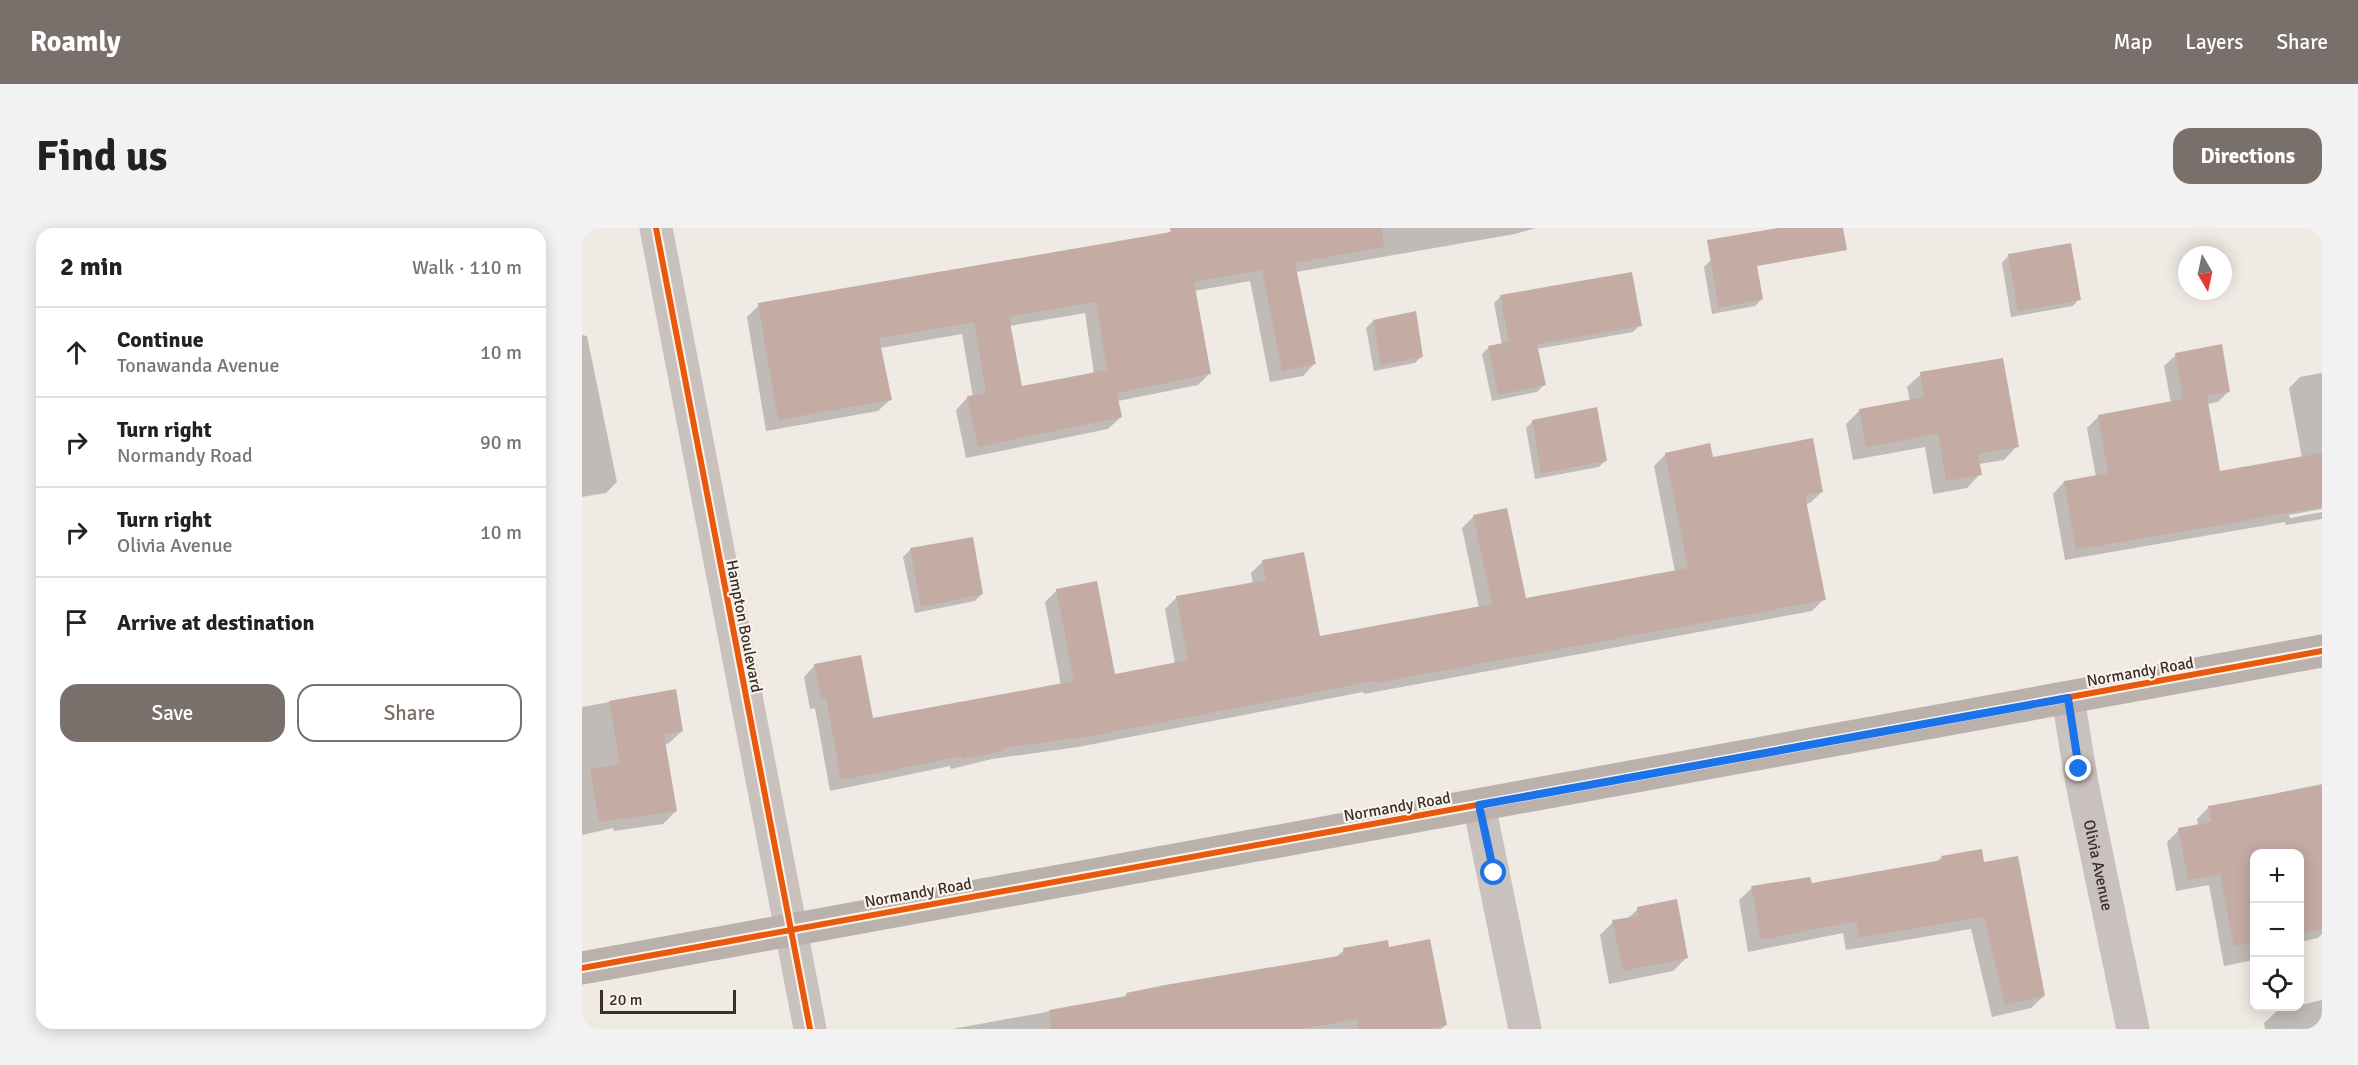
<!DOCTYPE html>
<html lang="en">
<head>
<meta charset="utf-8">
<style>
	body { margin:0; font-family:Signika,sans-serif; background:#f2f2f2; color:#222 }
	.controls { position:absolute; right:18px; bottom:18px; display:grid; overflow:hidden; border-radius:12px; box-shadow:0 3px 15px #0003 }
	.controls button { width:54px; height:54px; display:grid; place-items:center; padding:0; border:0; border-bottom:2px solid #e0e0e0; background:#fff; color:#222; font:30px sans-serif }
	.compass { position:absolute; left:1596px; top:18px; width:54px; height:54px; border-radius:50%; background:#fff; box-shadow:0 3px 15px #0003; rotate:171deg }
	.scale { position:absolute; left:18px; bottom:15px; width:136px; box-sizing:border-box; padding-left:6px; border:3px solid #3b2e2a; border-top:0; font-size:16px; line-height:21px; white-space:nowrap; color:#3b2e2a; -webkit-text-stroke:4px #fbf3ed; paint-order:stroke }
	.stop { position:absolute; width:18px; height:18px; margin:-14px; border:4px solid #1a73e8; border-radius:50%; background:#fff }
	.stop.end { background:#1a73e8; border-color:#fff; box-shadow:0 2px 6px #0008 }
	.list { margin:0; padding:0; list-style:none }
	h2 { display:flex; justify-content:space-between; align-items:center; height:78px; margin:0; padding:0 24px; font-size:26px }
	h2 small { font-size:20px; font-weight:400; color:#767676 }
	.list li { display:grid; grid-template-columns:39px 1fr auto; gap:18px; align-items:center; box-sizing:border-box; height:90px; padding:0 24px; border-top:2px solid #e0e0e0 }
	.list b { display:block; font-size:22px; white-space:nowrap }
	.list p { margin:0; font-size:20px; white-space:nowrap; color:#767676 }
	.list em { font-size:20px; font-style:normal; color:#767676 }
	.actions { display:flex; gap:12px; padding:18px 24px }
	.actions a { flex:1; padding:14px 0; border:2px solid #7a706b; border-radius:18px; text-align:center; font-size:21px; color:#7a706b }
	.actions .main { background:#7a706b; color:#fff }
	.icon { flex:none; width:33px; height:33px; fill:none; stroke:currentColor; stroke-width:2; stroke-linecap:round; stroke-linejoin:round }
	.map { position:relative; flex:none; width:1740px; height:801px; overflow:hidden; border-radius:18px }
	header { display:flex; align-items:center; gap:36px; box-sizing:border-box; height:84px; padding:0 30px; background:#7a706b; color:#fff }
	header strong { font-size:28px }
	nav { display:flex; gap:33px; margin-inline-start:auto; font-size:21px }
	.intro { display:flex; align-items:center; justify-content:space-between; box-sizing:border-box; height:144px; padding:0 36px }
	h1 { margin:0; font-size:42px }
	.button { padding:15px 27px; border-radius:18px; background:#7a706b; color:#fff; font-size:21px; font-weight:700 }
	main { display:flex; gap:36px; padding:0 36px }
	aside { flex:1; background:#fff; border-radius:18px; box-shadow:0 3px 15px #0003 }
	.map>svg:first-child { display:block }
</style>
</head>
<body>
<header>
<strong>Roamly</strong>
<nav><a>Map</a><a>Layers</a><a>Share</a></nav>
</header>
<div class="intro"><h1>Find us</h1><a class="button">Directions</a></div>
<main>
<aside>
<h2>2 min<small>Walk · 110 m</small></h2>
<ul class="list">
<li><svg class="icon" aria-label="ahead" viewBox="0 0 24 24"><path d="M12 20V5M6 11l6-6 6 6"/></svg><div><b>Continue</b><p>Tonawanda Avenue</p></div><em>10 m</em></li>
<li><svg class="icon" aria-label="right" viewBox="0 0 24 24"><path d="M7 20v-9h11M14 6l5 5-5 5"/></svg><div><b>Turn right</b><p>Normandy Road</p></div><em>90 m</em></li>
<li><svg class="icon" aria-label="right" viewBox="0 0 24 24"><path d="M7 20v-9h11M14 6l5 5-5 5"/></svg><div><b>Turn right</b><p>Olivia Avenue</p></div><em>10 m</em></li>
<li><svg class="icon" aria-label="arrive" viewBox="0 0 24 24"><path d="M6 21V4h12l-3 4 3 4H6"/></svg><div><b>Arrive at destination</b></div></li>
</ul>
<div class="actions"><a class="main">Save</a><a>Share</a></div>
</aside>
<div class="map">
<svg width="1740" height="801" viewBox="0 0 1740 801">
	<rect width="100%" height="100%" fill="#f0eae4"/>
	<g fill="#0003" fill-rule="evenodd">
		<path d="M604,0H954L933,6L714,44L733,135L721,148L688,154L668,53L612,63L628,145L616,157L536,173L539,189L526,201L384,230L374,182L386,169H391L380,106L298,120L309,171L296,183L184,203L165,89L177,77L585,6L589,3ZM503,85L512,146L439,160L427,98Z"/>
		<polygon points="1426,28 1497,71 1491,78 1429,89 1420,35"/>
		<polygon points="1129,32 1180,71 1173,78 1130,86 1122,39"/>
		<polygon points="919,68 1058,97 1051,104 955,121 962,157 955,164 910,173 900,126 907,119 920,117 912,75"/>
		<polygon points="791,93 840,128 833,135 792,143 784,100"/>
		<polygon points="0,107 5,108 35,254 24,265 0,269"/>
		<polygon points="1594,127 1647,163 1636,174 1625,176 1637,244 1720,230 1707,160 1718,149 1740,145 1740,281 1707,287 1708,290 1740,284 1740,291 1704,297 1703,294 1483,332 1471,266 1482,254 1514,249 1505,200 1517,188 1589,175 1582,138"/>
		<polygon points="1339,146 1435,218 1422,232 1397,236 1398,246 1385,260 1351,266 1343,219 1271,232 1264,196 1278,182 1328,173 1325,159"/>
		<polygon points="951,193 1024,232 1017,239 953,251 944,200"/>
		<polygon points="1084,226 1130,231 1240,264 1228,275 1223,276 1242,371 1230,383 782,466 781,464 496,519 410,531 369,541 368,538 248,563 233,480 228,481 222,449 233,437 290,492 479,457 463,374 475,362 532,448 593,436 583,381 594,370 671,356 669,345 681,333 737,410 897,380 880,300 892,288 943,372 1093,344 1072,238"/>
		<polygon points="389,311 400,366 393,373 333,385 321,329 328,322"/>
		<polygon points="93,462 100,503 87,515 82,517 94,583 81,596 32,603 31,600 0,607 0,479"/>
		<polygon points="1740,556 1740,706 1736,710 1718,714 1718,626 1672,626 1672,732 1642,738 1627,657 1594,663 1585,614 1597,602 1616,598 1615,591 1627,579"/>
		<polygon points="1360,629 1401,636 1462,768 1449,780 1410,789 1389,701 1264,722 1261,705 1166,724 1157,672 1170,660 1228,657 1354,634"/>
		<polygon points="1056,681 1104,730 1091,743 1027,756 1018,707 1031,694 1045,691"/>
		<polygon points="806,721 864,797 859,801 370,801 541,770 545,766 753,730 762,722"/>
		<polygon points="1740,772 1740,801 1683,801 1682,795 1696,782"/>
	</g>
	<g fill="#c4aca5" fill-rule="evenodd">
		<path d="M588,0H800L802,19L713,35L734,136L700,143L680,42L612,54L629,146L535,165L540,189L396,219L385,168L404,165L392,94L297,110L310,172L196,192L176,75L589,4ZM514,74L525,142L440,158L427,89Z"/>
		<polygon points="1196,0 1261,0 1265,22 1175,38 1181,71 1137,80 1125,12"/>
		<polygon points="1489,15 1499,72 1436,83 1426,26"/>
		<polygon points="1050,44 1060,98 955,116 964,157 916,167 906,118 927,114 918,67"/>
		<polygon points="834,83 841,129 799,137 791,92"/>
		<polygon points="1640,116 1648,164 1625,168 1638,243 1740,225 1740,279 1494,322 1482,253 1526,245 1516,187 1601,171 1593,125"/>
		<polygon points="1421,130 1437,219 1396,226 1400,247 1364,253 1356,206 1284,219 1277,181 1342,169 1338,144"/>
		<polygon points="1015,179 1025,233 959,245 950,192"/>
		<polygon points="1231,210 1241,264 1223,267 1244,372 794,455 793,453 509,508 421,520 421,523 380,531 380,528 259,552 244,469 239,470 232,436 279,427 291,490 492,453 474,361 515,353 533,446 606,432 594,368 684,352 680,332 722,324 738,408 910,376 891,287 925,280 944,370 1106,340 1083,225 1128,215 1131,229"/>
		<polygon points="391,309 401,366 339,379 328,320"/>
		<polygon points="94,461 101,503 82,507 95,583 17,594 8,541 38,536 27,473"/>
		<polygon points="1740,557 1740,701 1718,705 1718,626 1672,626 1672,714 1652,719 1638,646 1606,652 1596,600 1630,594 1626,578"/>
		<polygon points="1400,621 1402,634 1436,628 1463,768 1423,777 1402,689 1277,710 1274,693 1179,712 1169,658 1228,649 1230,655 1360,632 1359,628"/>
		<polygon points="1095,671 1106,730 1041,743 1030,692 1056,688 1055,679"/>
		<polygon points="848,711 865,797 846,801 777,801 775,791 720,801 469,801 467,782 545,768 544,765 583,757 762,727 761,720 806,712 807,719"/>
	</g>
	<g fill="none" stroke-linecap="round" stroke-linejoin="round">
		<g stroke="#c9c1bd" stroke-width="33">
			<polyline points="74,0 228,801"/>
			<path id="s1" d="M1486,470L1500,556L1551,801"/>
			<polyline points="897,577 943,801"/>
		</g>
		<polyline stroke="#bab1ad" stroke-width="33" points="0,740 1740,423"/>
		<defs>
			<g id="cycleway">
				<polyline points="74,0 228,801"/>
				<polyline points="0,740 1740,423"/>
			</g>
		</defs>
		<use href="#cycleway" stroke="#fbf3ed" stroke-width="10"/>
		<use href="#cycleway" stroke="#e8590c" stroke-width="6"/>
	</g>
	<g fill="none" stroke-linecap="round" stroke-linejoin="round">
		<polyline stroke="#1a73e8" stroke-width="8" points="912,645 897,577 1486,470 1497,541"/>
	</g>
	<g text-anchor="middle" stroke-width="4.5" stroke-linejoin="round" paint-order="stroke">
		<g font-size="16" fill="#3b2e2a" stroke="#fbf3ed">
			<text transform="translate(163 398) rotate(79)" y="6">Hampton Boulevard</text>
			<text transform="translate(1558 443) rotate(-10)" y="6">Normandy Road</text>
			<text transform="translate(815 578) rotate(-10)" y="6">Normandy Road</text>
			<text dy="6" stroke="none"><textPath href="#s1" startOffset="170">Olivia Avenue</textPath></text>
			<text transform="translate(336 664) rotate(-10)" y="6">Normandy Road</text>
		</g>
	</g>
</svg>
<div class="controls">
<button>+</button>
<button>−</button>
<button><svg class="icon" aria-label="locate" viewBox="0 0 24 24"><circle cx="12" cy="12" r="6"/><path d="M12 2v4M12 18v4M2 12h4M18 12h4"/></svg></button>
</div>
<svg class="compass" viewBox="-18 -18 36 36"><path d="M0-13l5 13h-10z" fill="#e53935"/><path d="M0 13l5-13h-10z" fill="#767676"/></svg>
<div class="scale">20 m</div>
<div class="stop" style="left:912px;top:645px"></div>
<div class="stop end" style="left:1497px;top:541px"></div>
</div>
</main>
</body>
</html>
